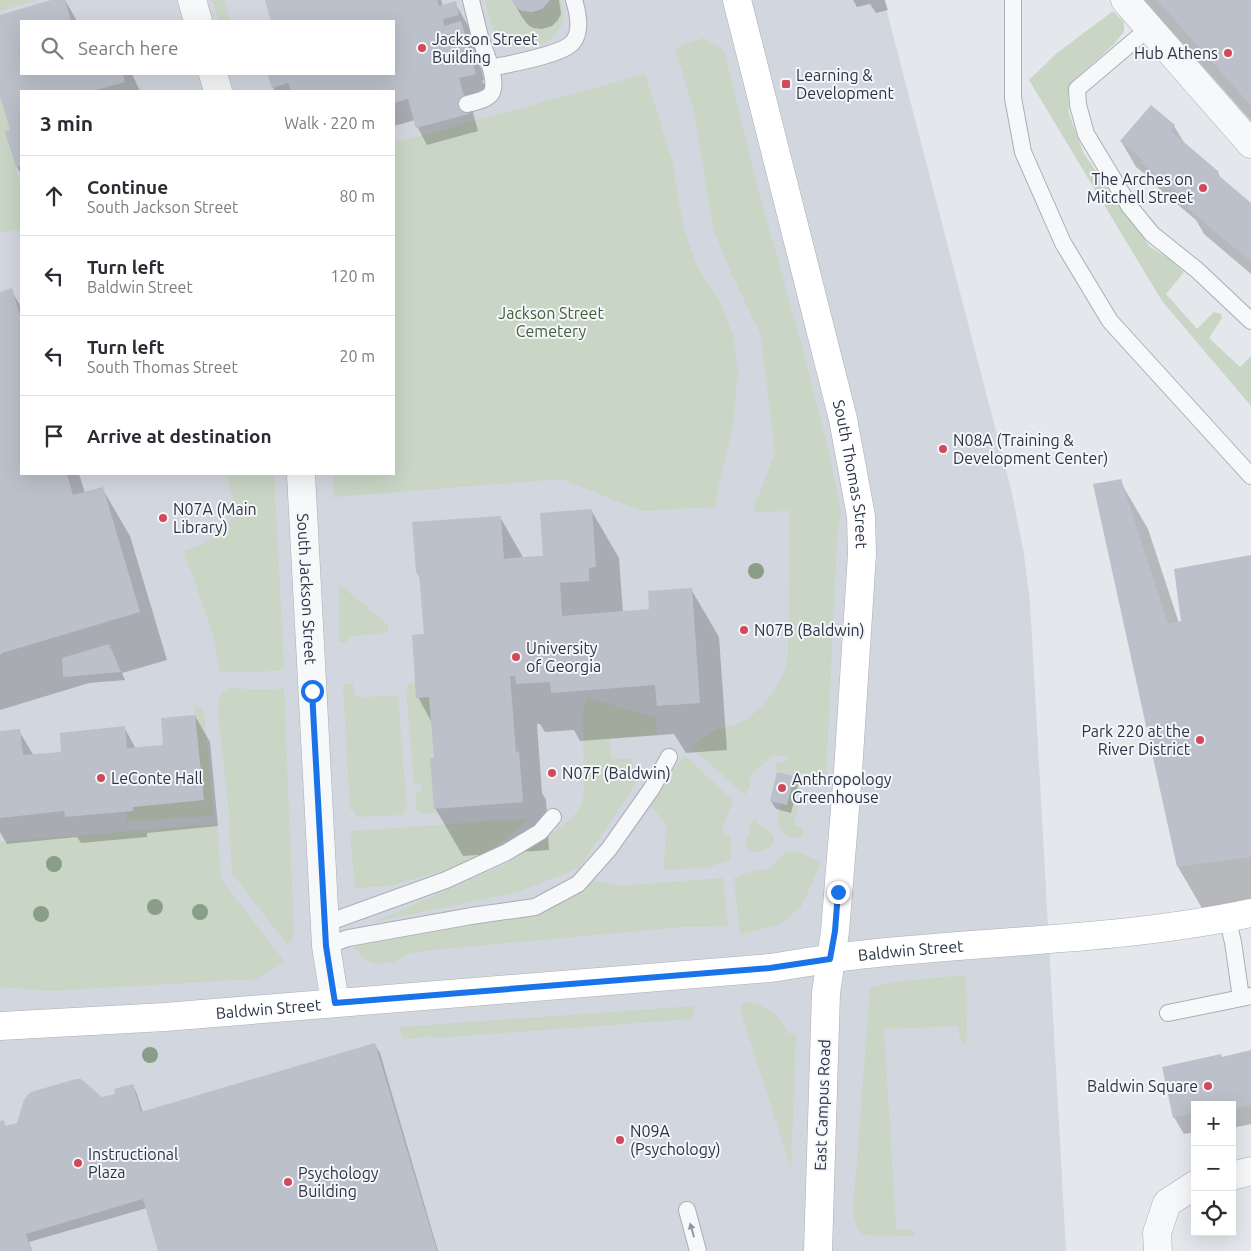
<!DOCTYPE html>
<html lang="en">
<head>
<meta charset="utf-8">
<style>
	body { margin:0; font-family:Ubuntu,sans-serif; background:#f7f7f7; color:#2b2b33 }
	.controls { position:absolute; right:15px; bottom:15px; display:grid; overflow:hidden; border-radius:0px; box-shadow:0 5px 20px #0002 }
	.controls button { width:45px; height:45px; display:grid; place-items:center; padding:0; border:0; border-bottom:1px solid #e1e1e2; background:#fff; color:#2b2b33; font:25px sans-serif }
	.stop { position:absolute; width:15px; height:15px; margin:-11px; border:4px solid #1a73e8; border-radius:50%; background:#fff }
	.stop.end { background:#1a73e8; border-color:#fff; box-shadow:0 1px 5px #0008 }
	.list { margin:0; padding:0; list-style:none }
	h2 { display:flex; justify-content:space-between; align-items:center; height:65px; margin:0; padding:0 20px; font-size:21px }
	h2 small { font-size:16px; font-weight:400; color:#7c7c81 }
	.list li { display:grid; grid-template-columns:32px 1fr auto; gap:15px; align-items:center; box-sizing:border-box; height:80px; padding:0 20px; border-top:1px solid #e1e1e2 }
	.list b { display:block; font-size:19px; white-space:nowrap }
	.list p { margin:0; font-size:16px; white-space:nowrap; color:#7c7c81 }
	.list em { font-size:16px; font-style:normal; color:#7c7c81 }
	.icon { flex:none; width:28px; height:28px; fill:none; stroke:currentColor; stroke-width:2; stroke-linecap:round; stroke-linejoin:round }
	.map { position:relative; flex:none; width:1251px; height:1251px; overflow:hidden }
	.search { position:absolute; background:#fff; box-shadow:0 5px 20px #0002; left:20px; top:20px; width:375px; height:55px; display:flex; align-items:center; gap:12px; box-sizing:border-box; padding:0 18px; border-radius:0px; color:#7c7c81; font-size:19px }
	.panel { position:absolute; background:#fff; box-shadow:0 5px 20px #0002; left:20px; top:90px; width:375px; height:385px; border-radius:0px }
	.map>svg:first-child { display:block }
</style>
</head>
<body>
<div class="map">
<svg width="1251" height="1251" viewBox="0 0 1251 1251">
	<rect width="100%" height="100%" fill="#e4e7ec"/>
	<path fill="#d2d6de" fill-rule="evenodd" d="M0,0H884L1011,489L1024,554L1030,602L1066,1251H0ZM21,21H394V74H21ZM21,91H394V474H21Z"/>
	<g fill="#c9d6c5">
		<polygon points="0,0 37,0 0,11"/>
		<polygon points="212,0 224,0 230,21 219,21"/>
		<path d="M485,0H511C520,16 541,16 550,0H561C564,10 565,21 559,30C547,50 514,53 498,36C490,28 488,11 485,0Z"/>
		<polygon points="1113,11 1124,22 1124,32 1113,45 1072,82 1068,92 1069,114 1084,154 1149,246 1169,259 1184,272 1166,294 1197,329 1214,312 1221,314 1222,318 1209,338 1240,367 1251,356 1251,406 1162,301 1029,80 1057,53"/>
		<path d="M704,38L724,50L758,190L799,335L828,449L841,513L837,539L826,779L802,773L794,806H798L794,825L803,828V837L794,838L786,836C777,824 776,817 781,804L787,805L794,776L775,770L776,763L785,762L789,756H772L749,776L750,786L745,795L691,747C698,742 705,735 713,731C719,727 728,728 735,725C761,714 782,686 788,658L790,511L755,512L754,507L775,453L761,335L733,277L713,228L693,108L675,48Z"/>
		<polygon points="645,74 672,160 683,227 698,268 720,302 733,336 738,371 733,424 714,507 641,511 562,479 334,497 333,474 394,474 394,143"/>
		<polygon points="0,95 10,130 5,132 21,186 21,230 0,232"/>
		<path d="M226,474H274L284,665L279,671L220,672L212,632L184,551C208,543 235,532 233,501C232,492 228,482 226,474Z"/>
		<polygon points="339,584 388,625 388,633 353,636 346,642 339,642"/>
		<polygon points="409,683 415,683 429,697 434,758 430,758 438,809 437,813 421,814 416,810 416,793 421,792 421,784 414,785 406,689"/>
		<polygon points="343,684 353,684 354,695 361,697 398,696 407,810 402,815 355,817 355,810 350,810"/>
		<polygon points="230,688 265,690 284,688 294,937 287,944 232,873 228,802 218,716 219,699 223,692"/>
		<polygon points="587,697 656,718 657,734 610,739 611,759 632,759 636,783 579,868 518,892 374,922 504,865 546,838 573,817 582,803 584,794 583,710"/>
		<polygon points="194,704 200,707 204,713 214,816 126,821 127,811 133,811 133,807 203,800"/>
		<polygon points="685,755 733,801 722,829 731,839 730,860 706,868 664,870 666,825 648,802"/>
		<polygon points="518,819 529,819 500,844 474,858 446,870 389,886 355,888 350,833 354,831"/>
		<path d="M756,820L759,825C768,829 772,831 775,842C770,848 761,852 752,852L746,846L745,840L750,836C749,830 747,822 756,820Z"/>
		<polygon points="217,824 221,879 284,961 256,979 49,991 0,987 0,842"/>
		<polygon points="787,851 803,854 821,863 801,907 780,924 740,935 734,878 746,873 771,868"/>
		<polygon points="723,878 728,926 682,927 443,949 410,953 394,962 375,964 362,958 354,946 399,935 538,913 592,880 618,886"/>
		<polygon points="966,975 967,1043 964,1043 960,1039 958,1026 884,1029 896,1229 910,1229 914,1232 915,1236 864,1235 858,1230 853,1213 870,988 892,982"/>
		<path d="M744,1002C764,1005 780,1012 788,1033L796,1034L791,1169L740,1009Z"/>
		<polygon points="695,1006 692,1019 436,1038 430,1035 412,1039 403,1038 399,1027"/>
	</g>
	<g fill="#0003">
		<polygon points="54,0 65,0 77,21 21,21 21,74 132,74 140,91 21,91 21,174 17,167 12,131 0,90 0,16"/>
		<polygon points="266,0 441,0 443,6 455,3 470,29 473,41 471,41 475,48 479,60 477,61 481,68 484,80 482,81 487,88 471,105 478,131 427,145 418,128 415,120 394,126 394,91 275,91 273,87 271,74 394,74 394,21 272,21"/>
		<polygon points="512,0 559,0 561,14 558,20 552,26 542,29 533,28 528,25 522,17"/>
		<polygon points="853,0 885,0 888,10 876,13 870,4 857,7"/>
		<polygon points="1144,0 1251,0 1251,121"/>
		<polygon points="1174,126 1185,144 1218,173 1222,180 1251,204 1251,274 1204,234 1196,220 1158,188 1155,182 1136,167 1121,141"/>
		<polygon points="11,290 21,307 21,474 79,474 85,493 102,488 130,536 167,660 122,673 125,680 89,683 0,710 0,293"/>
		<polygon points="1120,481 1148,529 1179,623 1251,556 1251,908 1206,915 1178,867 1094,485"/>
		<polygon points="591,510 619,558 623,613 651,611 691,589 719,637 727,750 686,753 674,734 580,741 574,730 545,732 540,724 537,724 542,793 546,800 549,850 463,856 435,808 435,759 432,723 418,697 425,635 421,579 417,572 500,517 524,559 545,557"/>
		<polygon points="195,716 210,742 218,826 147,833 147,837 81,843 77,837 7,844 0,832 0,733 19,731 34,756 62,753 124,727 136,749 165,746"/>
		<polygon points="794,777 798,785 791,813 776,809 771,801"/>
		<polygon points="375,1045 380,1053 438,1251 159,1251 147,1208 29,1242 32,1251 0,1251 0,1122 3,1122 6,1127 18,1124 27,1096 31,1093 102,1099 117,1095 133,1085 137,1094 143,1113"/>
		<polygon points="1251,1051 1251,1124 1232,1128 1232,1105 1195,1105 1195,1132 1184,1134 1174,1117 1222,1058"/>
	</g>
	<g fill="#bbc0ca">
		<polygon points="51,0 65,0 71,21 21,21 21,74 123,74 125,82 93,91 21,91 21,166 16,167 5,132 10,130 0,96 0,15"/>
		<polygon points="265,0 437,0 439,6 456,1 459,15 443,19 444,26 461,21 465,34 448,39 450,45 467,41 470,54 454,59 455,65 472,61 476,74 459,78 469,114 416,128 408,99 394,103 394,91 291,91 288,83 272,88 268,75 273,74 394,74 394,21 271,21"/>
		<polygon points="511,0 550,0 542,9 532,12 522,11 517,8"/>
		<polygon points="1157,0 1251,0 1251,106"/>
		<polygon points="1151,105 1175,125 1171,131 1219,172 1217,174 1251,203 1251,262 1187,208 1190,203 1141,162 1143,160 1120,141"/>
		<polygon points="12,288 21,319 21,474 67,474 73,495 103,487 140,612 2,653 0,655 0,292"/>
		<polygon points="1121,479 1168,624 1181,621 1174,569 1251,555 1251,857 1177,867 1093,484"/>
		<polygon points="592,509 596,567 589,568 589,581 560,583 562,616 649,609 648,591 692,588 700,703 657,706 655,685 551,693 550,682 516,684 515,676 510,676 516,752 519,751 523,802 434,809 430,758 434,758 429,697 416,698 412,635 424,634 419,573 416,573 412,522 501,516 504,559 524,557 543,556 540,513"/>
		<polygon points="109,644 121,672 63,677 62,658"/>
		<polygon points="195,715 204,800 133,807 133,811 65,817 64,811 0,818 0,731 20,729 23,755 61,752 60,733 125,726 127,748 163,745 161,718"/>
		<polygon points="777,772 794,776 787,805 770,801"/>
		<polygon points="375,1043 437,1251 158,1251 143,1199 26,1234 31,1251 0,1251 0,1121 4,1120 5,1126 17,1123 24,1100 31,1092 76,1079 81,1079 102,1097 115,1094 114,1089 133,1084 141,1112"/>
		<polygon points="1251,1050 1251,1105 1232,1109 1232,1105 1195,1105 1195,1113 1173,1118 1162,1067 1221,1054 1222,1057"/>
	</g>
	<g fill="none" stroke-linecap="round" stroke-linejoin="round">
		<defs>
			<g id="lane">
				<path d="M471,0L480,37L491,68C508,64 563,55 573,42C582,31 578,13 574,0"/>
				<polyline points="1013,0 1013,98 1023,152 1063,243 1110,321 1251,476"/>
				<polyline points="1149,28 1077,89 1078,105 1086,134 1130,207 1152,234 1197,270 1251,321"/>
				<path d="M467,104C493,98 497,95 491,68"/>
				<polyline points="1227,918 1233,942 1241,998"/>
				<polyline points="324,924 446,880 507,852 540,832 553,817"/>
				<polyline points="326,946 348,938 471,916 535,907 578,884 609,849 652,788 669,757"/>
				<polyline points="1168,1013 1251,996"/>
				<polyline points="687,1210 698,1251"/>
			</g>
			<g id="street">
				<polyline points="192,0 198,21"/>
				<polyline points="1125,0 1251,144"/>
				<polyline points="213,74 218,91"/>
				<path id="s1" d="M301,474L326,946L335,1003"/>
				<polyline points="1232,1176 1251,1171"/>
				<polyline points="1158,1251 1157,1233 1167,1203 1195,1185"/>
			</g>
			<g id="secondary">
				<path id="s2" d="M737,0L843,419L861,516L862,554L848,772L835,931L826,993L818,1251"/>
				<path id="s3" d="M0,1026L165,1017L770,968C803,963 835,957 868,954C996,940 1125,940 1251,913"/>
			</g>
		</defs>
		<use href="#lane" stroke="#a9aeb7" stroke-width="18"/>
		<use href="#street" stroke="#a9aeb7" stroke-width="29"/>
		<use href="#secondary" stroke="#a9aeb7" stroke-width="29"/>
		<use href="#lane" stroke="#f7f8fa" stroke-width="16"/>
		<use href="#street" stroke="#f7f8fa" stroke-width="28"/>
		<use href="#secondary" stroke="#fff" stroke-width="28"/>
	</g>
	<g fill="#899d89">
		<circle cx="756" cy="571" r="8"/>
		<circle cx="54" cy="864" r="8"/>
		<circle cx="155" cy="907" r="8"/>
		<circle cx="200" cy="912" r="8"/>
		<circle cx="41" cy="914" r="8"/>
		<circle cx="150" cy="1055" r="8"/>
	</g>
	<defs><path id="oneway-solid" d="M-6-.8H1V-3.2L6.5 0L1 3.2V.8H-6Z" transform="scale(1.25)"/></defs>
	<use fill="#9196a0" href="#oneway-solid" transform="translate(692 1230) rotate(-106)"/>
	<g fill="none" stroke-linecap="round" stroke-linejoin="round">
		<polyline stroke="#1a73e8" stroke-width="6" points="312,691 326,946 335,1003 770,968 830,959 835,931 838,892"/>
	</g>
	<g fill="#d1495b" stroke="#f4f6f9" stroke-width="2">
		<circle cx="422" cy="48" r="5"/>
		<circle cx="1228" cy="53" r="5"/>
		<rect x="781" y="79" width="10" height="10" rx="2.5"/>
		<circle cx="1203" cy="188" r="5"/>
		<circle cx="943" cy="449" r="5"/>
		<circle cx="163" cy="518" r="5"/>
		<circle cx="744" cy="630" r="5"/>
		<circle cx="516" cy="657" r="5"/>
		<circle cx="1200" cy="740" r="5"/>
		<circle cx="552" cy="773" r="5"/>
		<circle cx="101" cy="778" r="5"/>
		<circle cx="782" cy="788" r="5"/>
		<circle cx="1208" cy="1086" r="5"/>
		<circle cx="620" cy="1140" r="5"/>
		<circle cx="78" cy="1163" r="5"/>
		<circle cx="288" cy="1182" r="5"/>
	</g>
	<g text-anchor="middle" stroke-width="4" stroke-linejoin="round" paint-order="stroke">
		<g font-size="16" fill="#2b3445" stroke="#f4f6f9" text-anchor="start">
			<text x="432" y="45">Jackson Street<tspan x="432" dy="18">Building</tspan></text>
			<text x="1218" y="59" text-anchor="end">Hub Athens</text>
			<text x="796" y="81">Learning &amp;<tspan x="796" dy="18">Development</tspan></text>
			<text x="1193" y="185" text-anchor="end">The Arches on<tspan x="1193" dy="18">Mitchell Street</tspan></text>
			<text x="953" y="446">N08A (Training &amp;<tspan x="953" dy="18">Development Center)</tspan></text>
			<text x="173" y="515">N07A (Main<tspan x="173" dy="18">Library)</tspan></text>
			<text x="754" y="636">N07B (Baldwin)</text>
			<text x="526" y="654">University<tspan x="526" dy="18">of Georgia</tspan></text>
			<text x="1190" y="737" text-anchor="end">Park 220 at the<tspan x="1190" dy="18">River District</tspan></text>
			<text x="562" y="779">N07F (Baldwin)</text>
			<text x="111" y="784">LeConte Hall</text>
			<text x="792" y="785">Anthropology<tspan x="792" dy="18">Greenhouse</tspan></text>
			<text x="1198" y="1092" text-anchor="end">Baldwin Square</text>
			<text x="630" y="1137">N09A<tspan x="630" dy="18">(Psychology)</tspan></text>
			<text x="88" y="1160">Instructional<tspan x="88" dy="18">Plaza</tspan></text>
			<text x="298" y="1179">Psychology<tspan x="298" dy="18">Building</tspan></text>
		</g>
		<g font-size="16" fill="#3f6138" stroke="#f4f6f9">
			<text x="551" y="319">Jackson Street<tspan x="551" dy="18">Cemetery</tspan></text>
		</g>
		<g font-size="16" fill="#2b3445" stroke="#f4f6f9">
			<text dy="6" stroke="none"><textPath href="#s2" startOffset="488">South Thomas Street</textPath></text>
			<text dy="6" stroke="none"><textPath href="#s1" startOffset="115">South Jackson Street</textPath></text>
			<text dy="6" stroke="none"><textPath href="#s3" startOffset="914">Baldwin Street</textPath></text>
			<text dy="6" stroke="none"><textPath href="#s3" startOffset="269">Baldwin Street</textPath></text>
			<text transform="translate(822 1105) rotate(-88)" y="6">East Campus Road</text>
		</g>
	</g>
</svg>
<div class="controls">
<button>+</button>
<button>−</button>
<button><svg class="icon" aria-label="locate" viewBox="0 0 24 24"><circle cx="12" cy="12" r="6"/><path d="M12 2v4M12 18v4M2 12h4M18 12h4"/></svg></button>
</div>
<div class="stop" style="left:312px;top:691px"></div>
<div class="stop end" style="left:838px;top:892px"></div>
<div class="search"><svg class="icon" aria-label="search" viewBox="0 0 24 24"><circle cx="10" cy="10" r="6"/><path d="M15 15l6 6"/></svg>Search here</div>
<section class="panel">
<h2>3 min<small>Walk · 220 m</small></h2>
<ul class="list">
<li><svg class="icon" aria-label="ahead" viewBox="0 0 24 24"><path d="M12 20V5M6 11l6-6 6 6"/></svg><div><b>Continue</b><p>South Jackson Street</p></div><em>80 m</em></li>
<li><svg class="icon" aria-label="left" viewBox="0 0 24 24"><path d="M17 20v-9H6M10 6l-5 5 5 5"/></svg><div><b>Turn left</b><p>Baldwin Street</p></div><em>120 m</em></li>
<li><svg class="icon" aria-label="left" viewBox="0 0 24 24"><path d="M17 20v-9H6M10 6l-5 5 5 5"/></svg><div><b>Turn left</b><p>South Thomas Street</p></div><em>20 m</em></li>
<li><svg class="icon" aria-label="arrive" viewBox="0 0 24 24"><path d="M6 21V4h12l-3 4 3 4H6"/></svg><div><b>Arrive at destination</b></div></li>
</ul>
</section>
</div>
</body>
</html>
